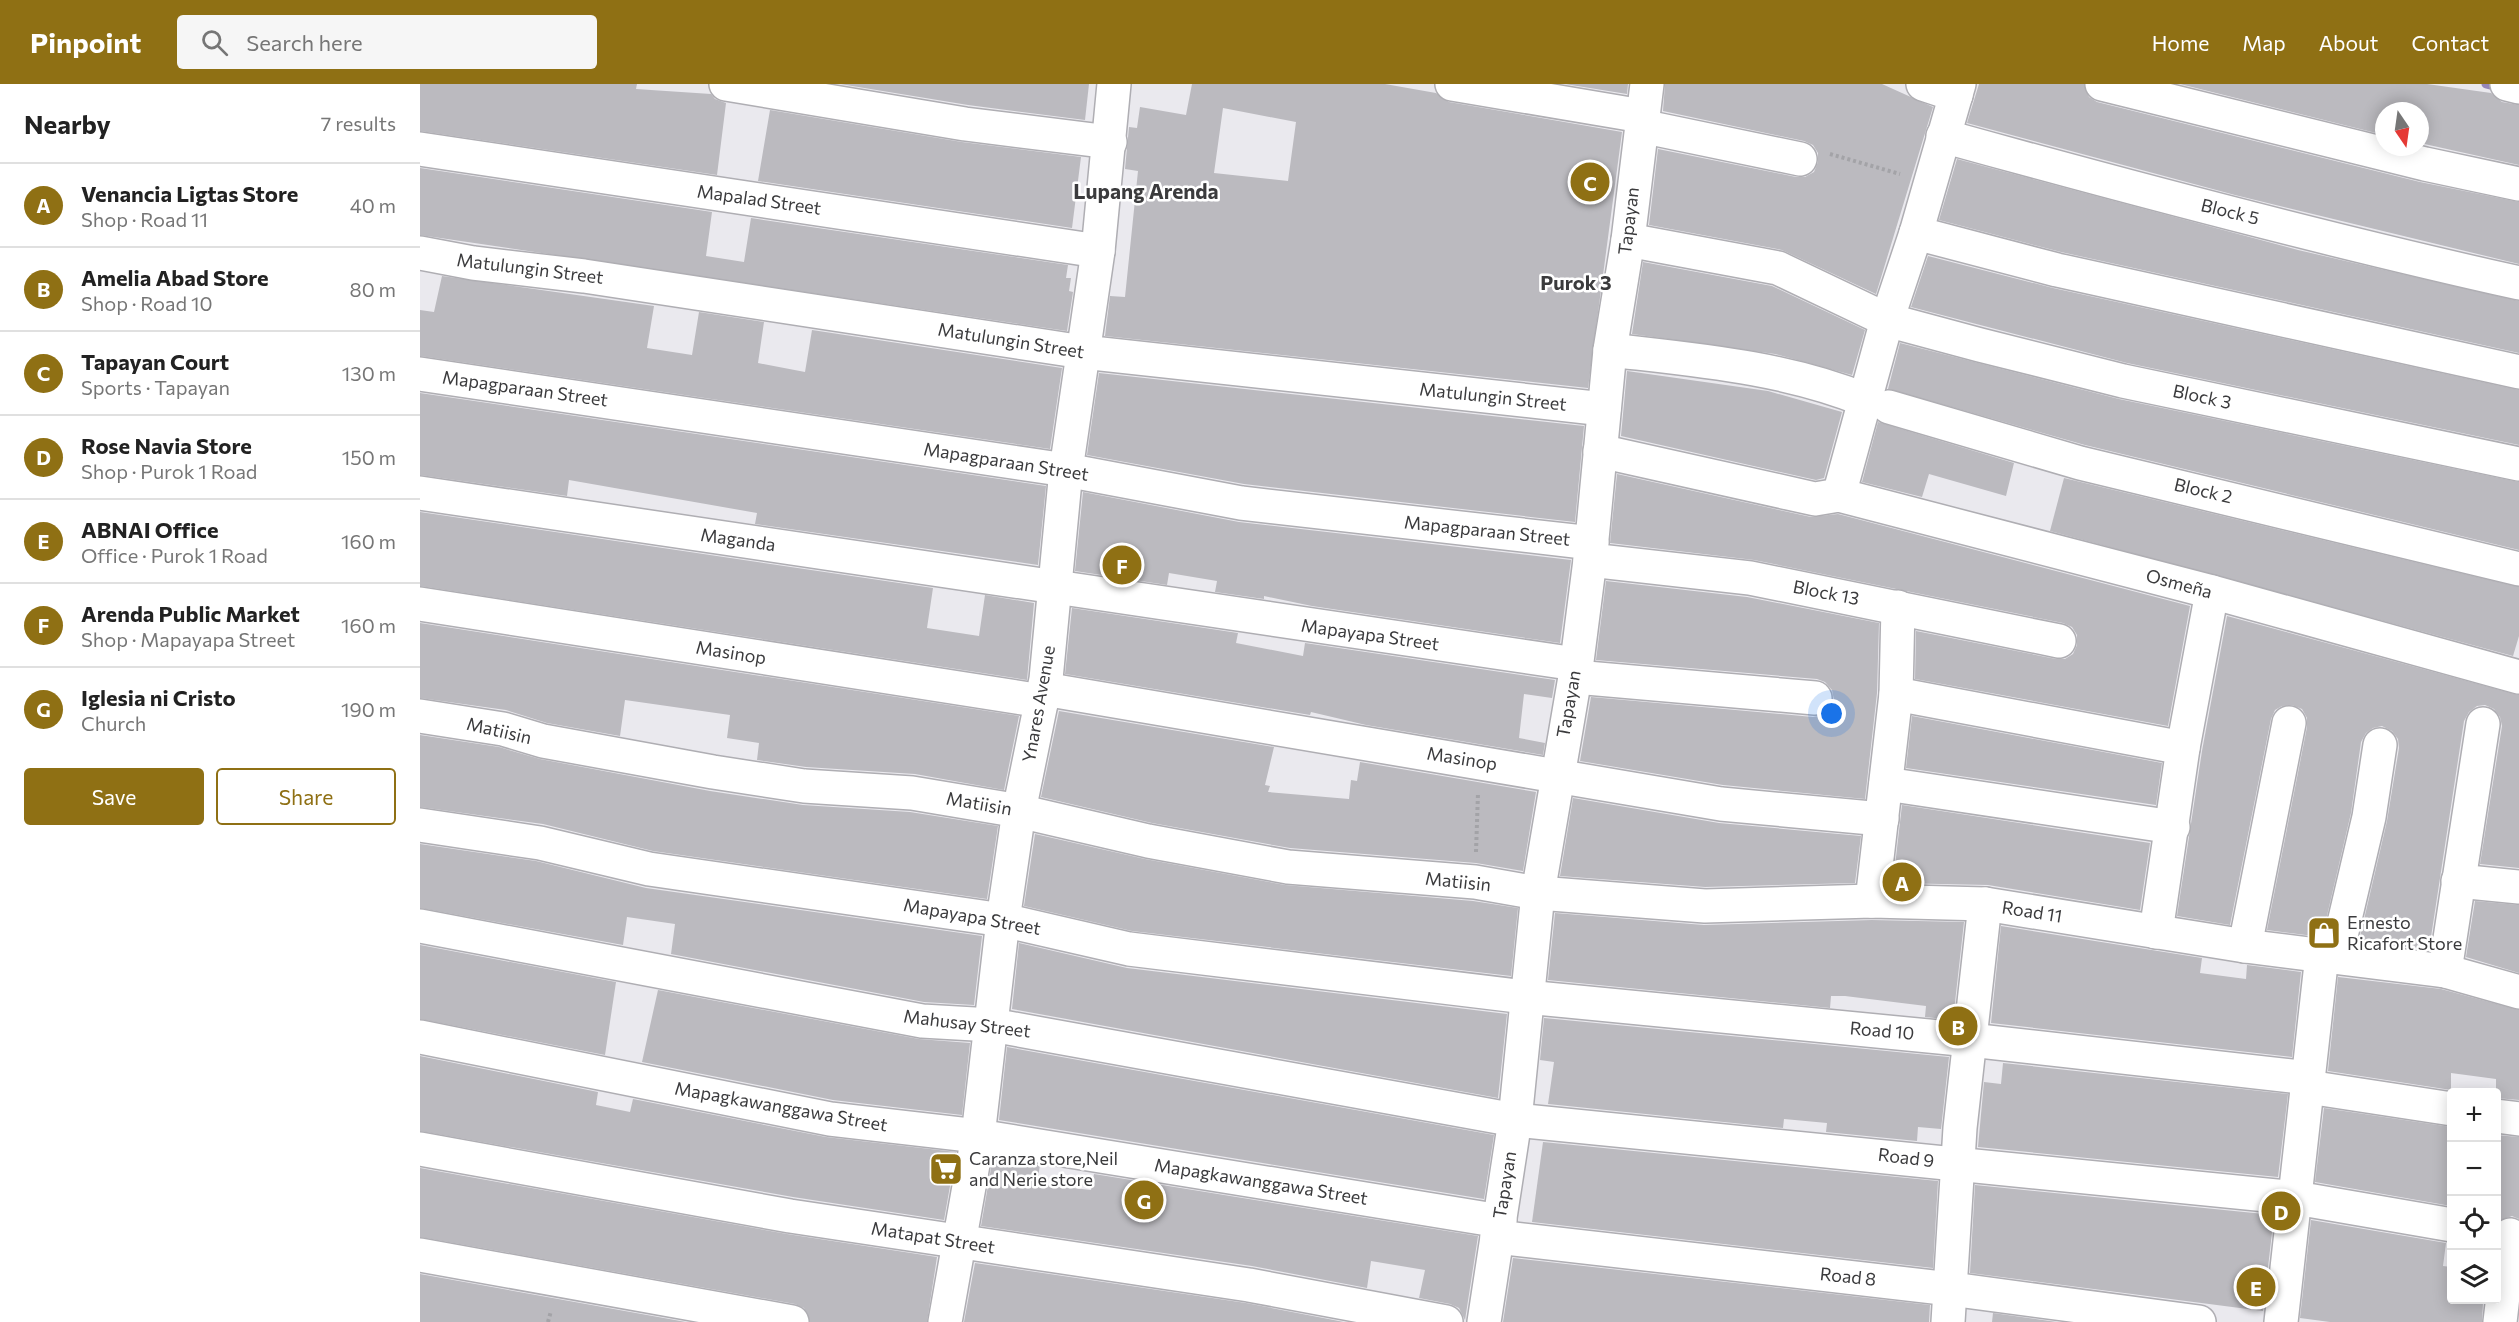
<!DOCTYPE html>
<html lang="en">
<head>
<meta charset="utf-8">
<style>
	body { margin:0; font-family:Commissioner,sans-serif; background:#f6f6f6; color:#222 }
	.controls { position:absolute; right:18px; bottom:18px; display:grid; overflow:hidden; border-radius:6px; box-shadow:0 3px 15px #0003 }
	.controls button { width:54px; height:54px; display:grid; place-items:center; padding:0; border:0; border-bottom:2px solid #e0e0e0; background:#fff; color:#222; font:30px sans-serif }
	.compass { position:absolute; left:1955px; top:18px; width:54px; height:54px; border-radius:50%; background:#fff; box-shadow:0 3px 15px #0003; rotate:167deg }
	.you { position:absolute; left:1412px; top:630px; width:21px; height:21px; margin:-15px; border:4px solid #fff; border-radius:50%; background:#1a73e8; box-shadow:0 0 0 9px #1a73e833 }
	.badge { display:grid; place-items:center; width:39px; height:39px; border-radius:50%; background:#8f7014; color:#fff; font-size:20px; font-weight:700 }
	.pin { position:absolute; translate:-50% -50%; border:3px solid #fff; box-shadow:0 2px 6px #0006 }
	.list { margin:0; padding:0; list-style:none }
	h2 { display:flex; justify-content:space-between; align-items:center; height:78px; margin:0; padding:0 24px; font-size:26px }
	h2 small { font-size:20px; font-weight:400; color:#767676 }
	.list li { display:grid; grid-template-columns:39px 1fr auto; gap:18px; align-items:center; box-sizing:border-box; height:84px; padding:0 24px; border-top:2px solid #e0e0e0 }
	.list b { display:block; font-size:22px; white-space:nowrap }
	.list p { margin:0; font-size:20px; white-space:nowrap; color:#767676 }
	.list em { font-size:20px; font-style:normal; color:#767676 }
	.actions { display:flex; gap:12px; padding:18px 24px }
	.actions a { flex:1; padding:14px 0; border:2px solid #8f7014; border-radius:6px; text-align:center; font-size:21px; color:#8f7014 }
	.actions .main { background:#8f7014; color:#fff }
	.icon { flex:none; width:33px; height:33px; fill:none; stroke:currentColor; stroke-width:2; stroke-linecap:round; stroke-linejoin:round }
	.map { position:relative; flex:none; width:2099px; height:1238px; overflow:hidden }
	header { display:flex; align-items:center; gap:36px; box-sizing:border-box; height:84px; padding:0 30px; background:#8f7014; color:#fff }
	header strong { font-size:28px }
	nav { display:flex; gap:33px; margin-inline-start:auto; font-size:21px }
	.search { width:420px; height:54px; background:#f6f6f6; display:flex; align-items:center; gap:15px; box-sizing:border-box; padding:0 21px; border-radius:6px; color:#767676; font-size:22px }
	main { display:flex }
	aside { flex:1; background:#fff }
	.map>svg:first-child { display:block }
</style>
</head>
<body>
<header>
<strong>Pinpoint</strong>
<div class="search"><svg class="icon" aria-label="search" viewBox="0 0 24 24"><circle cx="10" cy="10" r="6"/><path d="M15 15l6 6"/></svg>Search here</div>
<nav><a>Home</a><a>Map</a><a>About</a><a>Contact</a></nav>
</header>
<main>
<aside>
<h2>Nearby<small>7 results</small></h2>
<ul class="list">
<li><span class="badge">A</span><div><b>Venancia Ligtas Store</b><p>Shop · Road 11</p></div><em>40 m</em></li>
<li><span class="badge">B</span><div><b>Amelia Abad Store</b><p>Shop · Road 10</p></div><em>80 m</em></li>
<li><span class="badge">C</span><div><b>Tapayan Court</b><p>Sports · Tapayan</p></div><em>130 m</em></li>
<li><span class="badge">D</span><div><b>Rose Navia Store</b><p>Shop · Purok 1 Road</p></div><em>150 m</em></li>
<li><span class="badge">E</span><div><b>ABNAI Office</b><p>Office · Purok 1 Road</p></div><em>160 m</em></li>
<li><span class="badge">F</span><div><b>Arenda Public Market</b><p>Shop · Mapayapa Street</p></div><em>160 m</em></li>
<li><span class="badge">G</span><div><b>Iglesia ni Cristo</b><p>Church</p></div><em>190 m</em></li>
</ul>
<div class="actions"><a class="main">Save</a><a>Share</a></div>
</aside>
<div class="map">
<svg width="2099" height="1238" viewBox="0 0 2099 1238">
	<rect width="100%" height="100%" fill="#eae9ee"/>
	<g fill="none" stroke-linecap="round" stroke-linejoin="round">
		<polyline stroke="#9586b9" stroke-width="9" points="2066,0 2082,4"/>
	</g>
	<g fill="#bbbabf" fill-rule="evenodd">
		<polygon points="0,0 217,0 216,5 291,10 295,15 306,19 297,91 0,47"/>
		<polygon points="420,0 669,0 665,36 548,21"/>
		<path d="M772,0H965L1016,9L1029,18L1202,48L1168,304L685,252L690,212L705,213L718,87L705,85L709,43L717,44L720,23L766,31ZM803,24L876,38L868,97L794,89Z"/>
		<polygon points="1145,0 1208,0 1207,10"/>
		<polygon points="1245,0 1462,0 1513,23 1456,210 1362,166 1229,141 1238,65 1376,93 1385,93 1394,88 1398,78 1398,69 1393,61 1384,57 1243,27"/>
		<polygon points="1559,0 1664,0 1669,13 1677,18 2000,98 2099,118 2099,180 1815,111 1547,39"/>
		<polygon points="1760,0 2007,0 2071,9 2082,18 2099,21 2099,81 2000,59 2000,27 1964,27 1964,51"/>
		<polygon points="350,26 542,58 661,73 652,144 338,97"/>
		<polygon points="1537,75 1878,166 2099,217 2099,269 1641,168 1519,136"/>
		<polygon points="0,84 292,128 286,172 324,178 331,134 648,181 646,194 651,194 649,207 653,208 647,247 0,151"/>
		<polygon points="1508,172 1633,204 2099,306 2099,361 1707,279 1491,223"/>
		<polygon points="1223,178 1352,202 1445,246 1432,291 1355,270 1212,250"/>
		<polygon points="22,192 234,222 227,264 272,271 279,228 344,238 338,279 385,288 392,246 642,284 630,365 0,272 0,226 14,228"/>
		<polygon points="1480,259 1699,315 2099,398 2099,466 1665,361 1468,305"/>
		<polygon points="1207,287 1348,307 1422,328 1404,394 1396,396 1201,352"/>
		<polygon points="679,289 1164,342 1155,438 824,400 667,371"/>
		<polygon points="0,309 626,402 618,481 335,440 337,429 149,396 147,412 0,391"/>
		<polygon points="1458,338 1594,379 1586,412 1509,390 1502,413 1442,398"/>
		<polygon points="1197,390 1391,433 1418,430 1770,522 1748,642 1495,595 1496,547 1636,575 1645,575 1653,570 1657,561 1657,551 1652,543 1643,539 1334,476 1190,459"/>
		<polygon points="1644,394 2099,503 2099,552 2093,572 1630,447"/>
		<polygon points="663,408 819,438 1151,476 1140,559 892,522 844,512 844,515 795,508 797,497 749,489 747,501 655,487"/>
		<polygon points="0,428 513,504 507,544 559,552 565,511 614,519 607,596 0,502"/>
		<polygon points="1186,497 1327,513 1459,539 1457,609 1445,715 1303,701 1160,677 1171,613 1393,633 1403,631 1411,624 1414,616 1412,606 1405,598 1397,595 1176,576"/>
		<polygon points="652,524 818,549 816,559 883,572 885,559 1135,596 1132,614 1104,610 1099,654 1125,659 1123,671 946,641 891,628 890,631 645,590"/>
		<polygon points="1807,532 2099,611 2099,784 2060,780 2082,642 2080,633 2074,625 2065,621 2057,622 2049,628 2044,637 2009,866 1939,857 1967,737 1979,664 1978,655 1972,647 1962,642 1953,644 1946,649 1941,658 1931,729 1902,853 1847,846 1887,643 1887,634 1882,625 1872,621 1862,622 1855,626 1851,635 1810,841 1757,832 1782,667"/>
		<polygon points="0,539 599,632 584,706 495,690 386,683 337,676 339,659 307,654 310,631 205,616 200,652 127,639 86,626 0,614"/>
		<polygon points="639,627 854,663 845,701 850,702 848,708 929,715 931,696 937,697 940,678 1116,708 1103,787 1056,779 870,764 732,739 621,713"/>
		<polygon points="1492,632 1742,679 1736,721 1486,684"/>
		<polygon points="0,651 79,663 120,675 290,707 383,721 490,728 578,742 567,815 233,767 123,740 0,723"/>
		<polygon points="1153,714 1299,739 1441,752 1435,799 1285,803 1140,792"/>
		<polygon points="1482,721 1730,759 1720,826 1568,801 1473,799"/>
		<polygon points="615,750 725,775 865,801 1053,817 1098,824 1091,892 712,847 604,822"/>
		<polygon points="0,760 116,777 226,804 562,852 554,921 504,918 251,870 255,840 207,833 203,861 0,824"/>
		<polygon points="2055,817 2099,821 2099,889 2046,873"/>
		<polygon points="1135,829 1284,841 1452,836 1544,838 1533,936 1505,933 1506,922 1425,912 1411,912 1410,924 1128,896"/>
		<polygon points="1581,842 1782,874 1780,889 1826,895 1827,881 1881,888 1872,973 1571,939"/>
		<polygon points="599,859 707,884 1087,930 1078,1014 592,925"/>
		<polygon points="0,861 196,898 185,971 0,935"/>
		<polygon points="1918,893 2021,905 2099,926 2099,1016 2076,1014 2076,995 2031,989 2031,1006 1908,987"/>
		<polygon points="238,906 499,955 550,959 542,1031 413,1016 222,978"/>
		<polygon points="1124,934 1529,973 1521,1045 1498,1043 1497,1057 1406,1048 1407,1039 1364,1035 1363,1044 1128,1020 1134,978 1120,976"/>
		<polygon points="587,963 1074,1051 1064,1115 579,1036"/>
		<polygon points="0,972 178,1008 176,1021 210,1028 213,1015 406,1053 536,1068 524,1136 373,1113 0,1047"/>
		<polygon points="1583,979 1868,1010 1858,1093 1558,1063 1564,998 1581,1000"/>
		<polygon points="1904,1024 2031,1043 2031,1122 1895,1098"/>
		<polygon points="2076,1051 2099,1053 2099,1135 2092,1132 2076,1138"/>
		<polygon points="1123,1058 1518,1097 1513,1184 1112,1138"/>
		<polygon points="573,1073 620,1081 617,1100 671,1106 674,1090 1058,1152 1045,1236 1039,1224 1030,1220 999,1214 1005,1186 951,1177 947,1204 832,1182 561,1142"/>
		<polygon points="0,1084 367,1150 517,1173 507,1238 390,1238 384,1224 375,1220 0,1153"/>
		<polygon points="1555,1101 1854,1131 1843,1227 1550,1189"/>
		<polygon points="1891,1136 2026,1159 2023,1182 2031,1183 2031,1215 2063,1219 2062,1238 1910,1238 1880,1234"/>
		<polygon points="1093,1174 1510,1221 1509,1238 1083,1238"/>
		<polygon points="555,1179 826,1219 924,1238 544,1238"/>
		<polygon points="0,1190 266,1238 0,1238"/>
		<polygon points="1573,1229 1637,1238 1572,1238"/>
	</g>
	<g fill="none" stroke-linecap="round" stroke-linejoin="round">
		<defs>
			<g id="street">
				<polyline points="306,0 545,40 690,58"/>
				<polyline points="1032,0 1222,32"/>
				<polyline points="1503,0 1536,11"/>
				<polyline points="1682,0 2005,80 2099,100"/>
				<polyline points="2087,0 2099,3"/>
				<polyline points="1221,42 1380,75"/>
				<path d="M1523,52C1714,105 1906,156 2099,199"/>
				<polyline points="0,65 678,167"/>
				<polyline points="1496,149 1637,186 2099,288"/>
				<polyline points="1208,156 1358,184 1467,236 1560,261 1703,297 2099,380"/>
				<polyline points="0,169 53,179 164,192 663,268 1184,325"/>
				<path d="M1190,266C1276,276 1364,283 1445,316"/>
				<polyline points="0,290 646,386 821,419 1172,459"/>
				<polyline points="1469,323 1660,379 2099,485"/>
				<polyline points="1180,367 1395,415 1419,411 1792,508 2099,593"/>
				<polyline points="0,409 1156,580"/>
				<polyline points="1419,411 1467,236 1496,149 1539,0"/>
				<polyline points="1170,476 1330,494 1639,557"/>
				<polyline points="0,520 622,617"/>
				<polyline points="1155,593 1395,614"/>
				<polyline points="624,605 1301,720 1462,735"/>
				<polyline points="1476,610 1763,664"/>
				<polyline points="0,632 83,645 123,657 293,688 384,702 492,709 599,727 728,757 868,783 1055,798 1118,809 1285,822 1452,817 1565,820 1825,862 2025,887 2099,908"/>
				<polyline points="1466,700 1753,743"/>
				<polyline points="0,741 120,759 229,785 583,836 709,865 1106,913 1550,956 1889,994"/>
				<polyline points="2038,797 2099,803"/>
				<polyline points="1452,817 1476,610 1478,523"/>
				<polyline points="0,842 502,937 572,941 1095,1036 1876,1114 2032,1141"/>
				<polyline points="1736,848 1763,664 1792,508"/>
				<polyline points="1825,862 1869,639"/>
				<polyline points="1916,873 1949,733 1960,661"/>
				<polyline points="2025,887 2063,640"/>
				<polyline points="0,953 410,1035 558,1052 1080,1137"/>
				<polyline points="1888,1003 2032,1025"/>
				<polyline points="2076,1032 2099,1035"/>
				<polyline points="0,1065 370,1132 829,1201 1026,1238"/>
				<polyline points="1077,1153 1531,1205 1779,1238"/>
				<polyline points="0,1171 372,1238"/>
				<polyline points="525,1238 558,1052 583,836 599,727 626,595 646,386 678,167 694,0"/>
				<polyline points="1064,1238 1095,1036 1118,809 1155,593 1170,476 1190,266 1208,156 1227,0"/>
				<polyline points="1528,1238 1540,1044 1565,820"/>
				<polyline points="1861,1238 1902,871"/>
				<polyline points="2080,1238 2090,1151"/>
			</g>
		</defs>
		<use href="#street" stroke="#afaeb3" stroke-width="36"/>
		<g stroke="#a3a3a7" stroke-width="4" stroke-dasharray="3 3" stroke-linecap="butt">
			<polyline points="1410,70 1480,90"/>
			<polyline points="1056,768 1058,709"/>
			<polyline points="128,1238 131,1227"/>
		</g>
		<use href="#street" stroke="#fff" stroke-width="33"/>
	</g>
	<defs>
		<symbol id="shop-square" viewBox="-11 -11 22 22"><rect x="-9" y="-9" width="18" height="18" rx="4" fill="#8f7014" stroke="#fff"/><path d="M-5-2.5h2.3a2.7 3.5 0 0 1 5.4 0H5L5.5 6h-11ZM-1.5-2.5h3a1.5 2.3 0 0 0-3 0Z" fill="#fff"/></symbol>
		<symbol id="supermarket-square" viewBox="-11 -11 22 22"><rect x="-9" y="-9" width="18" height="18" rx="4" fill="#8f7014" stroke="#fff"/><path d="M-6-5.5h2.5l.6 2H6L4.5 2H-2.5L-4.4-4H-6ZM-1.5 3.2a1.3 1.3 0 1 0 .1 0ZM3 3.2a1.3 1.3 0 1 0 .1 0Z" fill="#fff"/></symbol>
	</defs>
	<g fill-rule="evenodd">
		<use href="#shop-square" x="1885" y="830" width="38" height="38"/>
		<use href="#supermarket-square" x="507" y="1066" width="38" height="38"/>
	</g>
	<g text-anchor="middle" stroke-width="5" stroke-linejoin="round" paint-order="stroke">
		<g font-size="18" fill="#3b3b3d" stroke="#fff">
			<text transform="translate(339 116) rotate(8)" y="6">Mapalad Street</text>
			<text transform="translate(1810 128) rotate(14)" y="6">Block 5</text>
			<text transform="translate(1209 137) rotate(-83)" y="6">Tapayan</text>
			<text transform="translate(110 185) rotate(7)" y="6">Matulungin Street</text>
			<text transform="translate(591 257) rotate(9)" y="6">Matulungin Street</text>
			<text transform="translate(105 305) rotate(8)" y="6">Mapagparaan Street</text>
			<text transform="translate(1073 313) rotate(6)" y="6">Matulungin Street</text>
			<text transform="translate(1782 313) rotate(12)" y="6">Block 3</text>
			<text transform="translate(586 378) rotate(9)" y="6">Mapagparaan Street</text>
			<text transform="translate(1783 407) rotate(13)" y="6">Block 2</text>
			<text transform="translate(1067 447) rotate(6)" y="6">Mapagparaan Street</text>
			<text transform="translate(318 456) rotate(8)" y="6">Maganda</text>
			<text transform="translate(1759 500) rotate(15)" y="6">Osmeña</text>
			<text transform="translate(1406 509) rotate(11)" y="6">Block 13</text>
			<text transform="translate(950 551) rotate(8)" y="6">Mapayapa Street</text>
			<text transform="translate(311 569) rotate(9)" y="6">Masinop</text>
			<text transform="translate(619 620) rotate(-80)" y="6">Ynares Avenue</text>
			<text transform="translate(1149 620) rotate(-80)" y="6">Tapayan</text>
			<text transform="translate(79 647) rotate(13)" y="6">Matiisin</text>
			<text transform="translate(1042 675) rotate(9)" y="6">Masinop</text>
			<text transform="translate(559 720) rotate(10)" y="6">Matiisin</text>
			<text transform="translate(1038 798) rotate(6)" y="6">Matiisin</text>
			<text transform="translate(1612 828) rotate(9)" y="6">Road 11</text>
			<text transform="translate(552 833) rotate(10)" y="6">Mapayapa Street</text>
			<text transform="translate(547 940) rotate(7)" y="6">Mahusay Street</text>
			<text transform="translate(1462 947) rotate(5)" y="6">Road 10</text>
			<text transform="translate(361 1023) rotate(10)" y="6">Mapagkawanggawa Street</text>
			<text transform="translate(1486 1074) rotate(7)" y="6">Road 9</text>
			<text transform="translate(841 1098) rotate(9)" y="6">Mapagkawanggawa Street</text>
			<text transform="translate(1085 1101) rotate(-81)" y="6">Tapayan</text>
			<text transform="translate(513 1154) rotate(9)" y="6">Matapat Street</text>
			<text transform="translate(1428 1193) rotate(6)" y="6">Road 8</text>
		</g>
		<g font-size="18" fill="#3b3b3d" stroke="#fff" text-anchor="start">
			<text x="1927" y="845">Ernesto<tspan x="1927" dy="21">Ricafort Store</tspan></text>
			<text x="549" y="1081">Caranza store,Neil<tspan x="549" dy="21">and Nerie store</tspan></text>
		</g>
		<g font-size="20" font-weight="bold" fill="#3b3b3d" stroke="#fff">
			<text x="1156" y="206">Purok 3</text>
		</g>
		<g font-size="21" font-weight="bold" fill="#3b3b3d" stroke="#fff">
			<text x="726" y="115">Lupang Arenda</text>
		</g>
	</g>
</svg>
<div class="controls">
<button>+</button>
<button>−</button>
<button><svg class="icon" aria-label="locate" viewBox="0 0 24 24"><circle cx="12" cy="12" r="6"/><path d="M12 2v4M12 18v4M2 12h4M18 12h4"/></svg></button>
<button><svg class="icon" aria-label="layers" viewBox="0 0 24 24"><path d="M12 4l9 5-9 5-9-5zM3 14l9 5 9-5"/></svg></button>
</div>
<svg class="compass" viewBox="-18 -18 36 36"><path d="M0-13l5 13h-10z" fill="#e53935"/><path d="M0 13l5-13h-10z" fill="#767676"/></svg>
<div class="you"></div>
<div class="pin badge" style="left:1482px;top:798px">A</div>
<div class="pin badge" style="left:1538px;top:942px">B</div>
<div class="pin badge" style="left:1170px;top:98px">C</div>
<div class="pin badge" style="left:1861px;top:1127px">D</div>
<div class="pin badge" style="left:1836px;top:1203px">E</div>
<div class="pin badge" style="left:702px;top:481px">F</div>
<div class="pin badge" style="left:724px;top:1116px">G</div>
</div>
</main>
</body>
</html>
